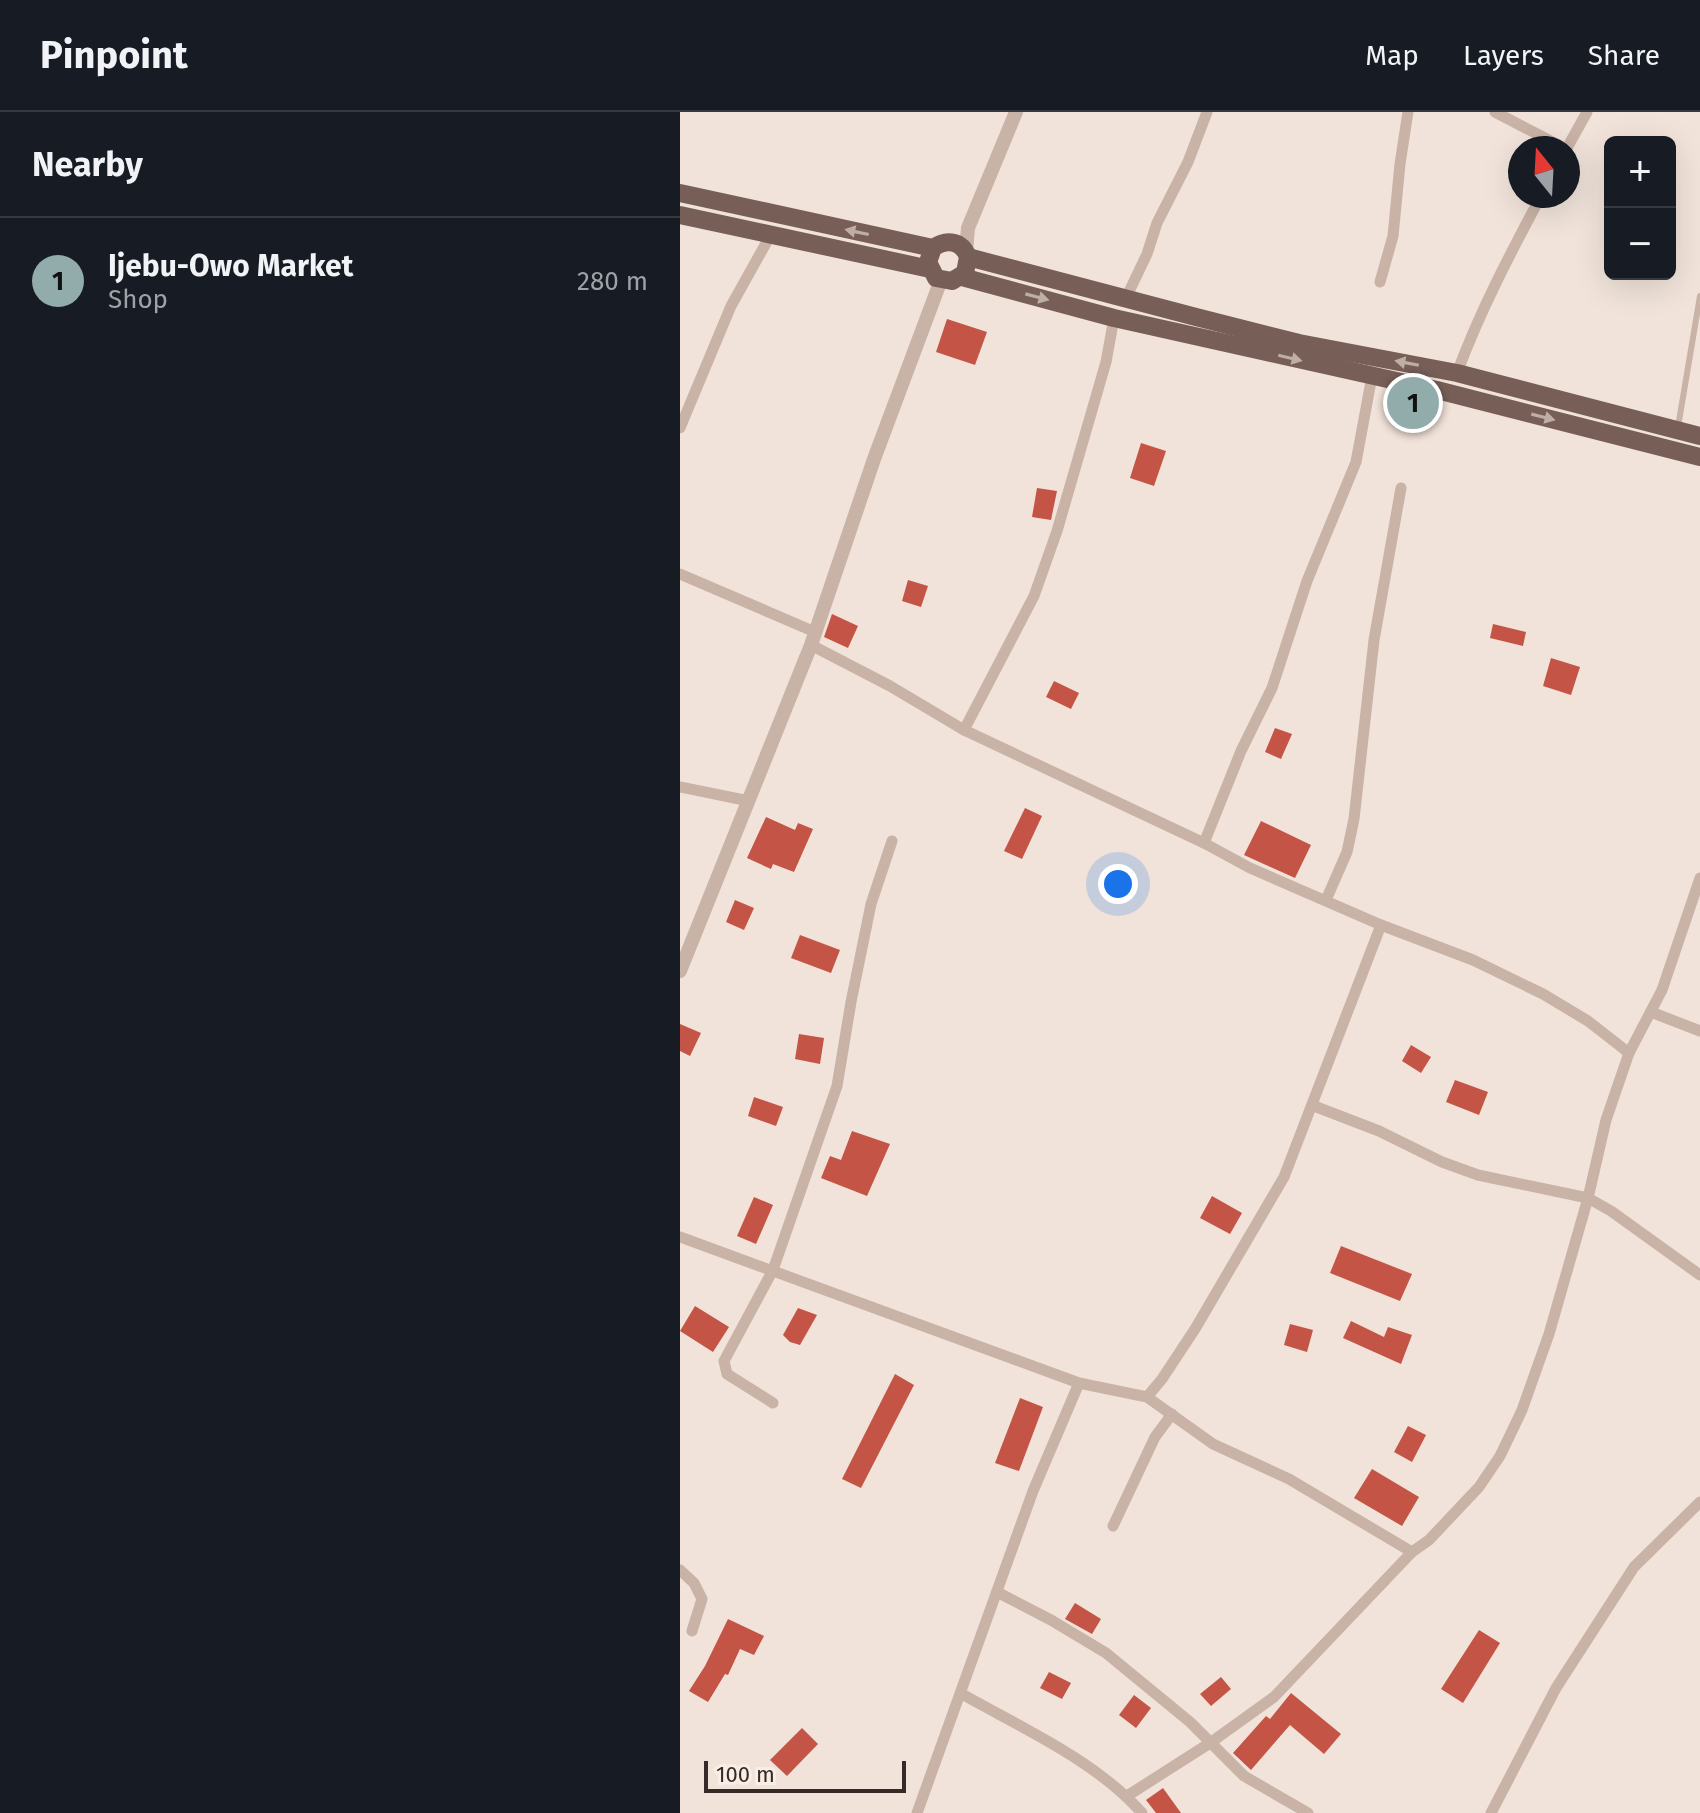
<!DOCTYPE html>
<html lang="en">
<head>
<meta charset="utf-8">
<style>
	body { margin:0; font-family:"Fira Sans",sans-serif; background:#20242c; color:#f1f3f6 }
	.controls { position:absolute; right:24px; top:24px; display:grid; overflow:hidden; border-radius:12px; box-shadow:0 8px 32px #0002 }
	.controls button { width:72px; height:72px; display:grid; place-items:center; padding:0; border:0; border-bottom:2px solid #363941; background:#171b24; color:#f1f3f6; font:40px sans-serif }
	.compass { position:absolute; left:828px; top:24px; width:72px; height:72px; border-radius:50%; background:#171b24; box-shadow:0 8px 32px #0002; rotate:342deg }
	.scale { position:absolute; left:24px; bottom:20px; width:202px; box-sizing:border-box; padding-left:8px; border:4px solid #352a27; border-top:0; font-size:22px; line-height:28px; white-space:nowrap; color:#352a27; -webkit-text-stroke:6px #f9eee6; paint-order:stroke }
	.you { position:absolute; left:438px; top:772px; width:28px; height:28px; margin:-20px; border:6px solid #fff; border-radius:50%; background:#1a73e8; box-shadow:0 0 0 12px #1a73e833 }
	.badge { display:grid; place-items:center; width:52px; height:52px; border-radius:50%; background:#92acac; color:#111; font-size:26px; font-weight:700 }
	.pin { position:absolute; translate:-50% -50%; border:4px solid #fff; box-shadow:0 2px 8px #0006 }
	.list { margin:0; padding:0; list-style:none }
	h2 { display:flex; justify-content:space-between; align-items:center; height:104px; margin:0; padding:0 32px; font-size:34px }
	h2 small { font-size:26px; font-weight:400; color:#9ea1a6 }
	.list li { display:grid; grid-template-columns:52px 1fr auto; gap:24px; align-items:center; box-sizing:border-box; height:128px; padding:0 32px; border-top:2px solid #363941 }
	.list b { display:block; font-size:30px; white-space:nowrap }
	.list p { margin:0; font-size:26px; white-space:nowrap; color:#9ea1a6 }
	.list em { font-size:26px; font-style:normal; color:#9ea1a6 }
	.map { position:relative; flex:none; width:1020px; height:1701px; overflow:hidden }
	header { display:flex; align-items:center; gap:48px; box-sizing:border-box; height:112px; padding:0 40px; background:#171b24; border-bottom:2px solid #363941 }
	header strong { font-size:38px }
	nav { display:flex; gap:44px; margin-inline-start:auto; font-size:28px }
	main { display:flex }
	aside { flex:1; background:#171b24 }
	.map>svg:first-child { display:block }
</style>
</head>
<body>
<header>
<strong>Pinpoint</strong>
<nav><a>Map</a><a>Layers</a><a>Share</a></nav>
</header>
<main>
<aside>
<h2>Nearby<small></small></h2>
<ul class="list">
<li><span class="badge">1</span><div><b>Ijebu-Owo Market</b><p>Shop</p></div><em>280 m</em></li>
</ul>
</aside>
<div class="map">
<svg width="1020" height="1701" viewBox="0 0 1020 1701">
	<rect width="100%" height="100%" fill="#f1e3da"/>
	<g fill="#c45445">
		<polygon points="267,207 307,220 295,253 256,240"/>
		<polygon points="461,331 486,339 474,374 450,366"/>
		<polygon points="357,376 377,379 371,408 352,405"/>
		<polygon points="228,468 248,474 241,495 222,489"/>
		<polygon points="152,502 178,514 168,536 144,525"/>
		<polygon points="813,512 846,520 843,534 810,526"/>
		<polygon points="871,546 900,555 891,583 863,574"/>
		<polygon points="374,569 399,581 391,597 366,585"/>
		<polygon points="595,616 612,622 601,647 585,640"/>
		<polygon points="345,696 362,704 342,747 324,739"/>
		<polygon points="86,705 115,718 118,711 133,717 114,760 93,752 91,757 67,746"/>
		<polygon points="581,709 631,733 615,766 564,743"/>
		<polygon points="55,788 74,796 64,818 46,810"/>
		<polygon points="120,823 160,838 151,861 111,846"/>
		<polygon points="0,912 21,921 10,944 0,939"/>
		<polygon points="119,922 144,926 140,952 115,947"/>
		<polygon points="731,933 751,945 741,961 722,949"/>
		<polygon points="775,968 808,980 799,1003 766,990"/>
		<polygon points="74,985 103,995 96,1014 68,1004"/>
		<polygon points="172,1019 210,1032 187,1084 141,1066 150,1044 161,1048"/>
		<polygon points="532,1084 562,1101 550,1122 520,1106"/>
		<polygon points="74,1085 93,1093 76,1132 57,1124"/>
		<polygon points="661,1134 732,1162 720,1189 650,1161"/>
		<polygon points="15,1194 49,1215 33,1240 0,1219"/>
		<polygon points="118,1196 137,1203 120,1233 110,1230 103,1223"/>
		<polygon points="671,1209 704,1225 708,1215 732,1223 721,1252 663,1226"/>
		<polygon points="610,1212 633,1218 627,1240 604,1233"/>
		<polygon points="215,1262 234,1273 181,1376 162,1367"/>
		<polygon points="340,1286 363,1295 339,1359 315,1351"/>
		<polygon points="728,1314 746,1323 732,1350 714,1340"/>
		<polygon points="692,1357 739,1385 722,1414 674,1386"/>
		<polygon points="395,1491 421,1507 412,1522 385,1507"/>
		<polygon points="48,1507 84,1524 74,1543 60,1537 48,1563 45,1562 28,1590 9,1579 25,1554"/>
		<polygon points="799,1518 820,1531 783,1591 761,1577"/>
		<polygon points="369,1560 391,1571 382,1587 360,1576"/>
		<polygon points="541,1565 551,1577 531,1594 520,1582"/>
		<polygon points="611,1581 661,1622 644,1642 610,1613 571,1658 553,1641 586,1604 590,1607"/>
		<polygon points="454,1583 471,1596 456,1616 439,1603"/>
		<polygon points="122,1616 138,1632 107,1664 90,1648"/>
		<polygon points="483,1676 501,1701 476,1701 466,1688"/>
	</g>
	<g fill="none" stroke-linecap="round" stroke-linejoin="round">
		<polyline stroke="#c9b2a6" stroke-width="6" points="998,315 1020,184"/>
		<g stroke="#c9b2a6" stroke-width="11">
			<polyline points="815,0 884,36"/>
			<polyline points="887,36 907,0"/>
			<polyline points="700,170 713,124 720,52 728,0"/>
			<polyline points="446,186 467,142 477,111 508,50 527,0"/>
			<path d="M777,261C800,199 830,142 861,84"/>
			<polyline points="0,316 51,194 90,124"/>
			<polyline points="0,462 135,520"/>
			<polyline points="131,533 210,574 284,618 524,731 570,756 701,813 793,848 863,882 908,909 949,941"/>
			<polyline points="284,618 354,484 377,419 426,250 434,206"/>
			<polyline points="0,675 69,689"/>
			<polyline points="524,731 561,639 592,576 627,469 676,350 692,264"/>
			<polyline points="646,788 667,740 674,707 694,528 721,376"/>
			<polyline points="971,900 1020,919"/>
			<polyline points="634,994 699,1019 762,1050 798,1063 908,1086 931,1099 1020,1163"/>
			<polyline points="0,1125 399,1271 467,1285 533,1332 609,1367 732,1440"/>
			<polyline points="467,1285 482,1267 515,1217 604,1065 701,813"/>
			<polyline points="93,1291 47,1262 44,1249 93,1158 157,974 171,890 191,792 212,729"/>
			<polyline points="433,1414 475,1325 492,1302"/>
			<polyline points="0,1458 14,1471 22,1487 12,1519"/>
			<polyline points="317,1480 371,1508 426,1541 510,1610 564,1664 628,1701"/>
			<path d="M282,1582C342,1616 415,1648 462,1701"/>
			<polyline points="447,1684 530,1631 594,1585 732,1440 749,1428 799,1375 820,1344 842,1298 869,1222 908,1086 926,1008 949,941 982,878 1020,766"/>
			<polyline points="237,1701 353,1379 399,1271"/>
			<polyline points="811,1701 876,1576 954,1455 1020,1390"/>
		</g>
		<g stroke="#c9b2a6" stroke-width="14">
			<polyline points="286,139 288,116 336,0"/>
			<polyline points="0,859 131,533 194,347 261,168"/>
		</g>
		<g stroke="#775f58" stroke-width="18">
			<path d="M0,81L253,136C267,126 282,129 288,145L285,161L272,169L256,166L248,150L253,136"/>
			<polyline points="0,103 250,157"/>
			<polyline points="288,145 516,205 619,231 777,261 1020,324"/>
			<polyline points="282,165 434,206 757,278 1020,345"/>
		</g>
	</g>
	<defs><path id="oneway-solid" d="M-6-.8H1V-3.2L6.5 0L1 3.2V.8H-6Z" transform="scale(2)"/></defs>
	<g fill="#beaea6">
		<use href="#oneway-solid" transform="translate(177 120) rotate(-168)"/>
		<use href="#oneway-solid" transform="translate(357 185) rotate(15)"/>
		<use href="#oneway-solid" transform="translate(610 246) rotate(13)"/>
		<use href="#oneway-solid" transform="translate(727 251) rotate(-169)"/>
		<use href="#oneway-solid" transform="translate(863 305) rotate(14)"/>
	</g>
</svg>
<div class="controls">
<button>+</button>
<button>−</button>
</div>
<svg class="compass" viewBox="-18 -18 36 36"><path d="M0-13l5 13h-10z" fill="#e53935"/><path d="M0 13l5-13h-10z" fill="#9ea1a6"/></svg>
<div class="scale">100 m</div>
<div class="you"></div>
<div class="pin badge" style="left:733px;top:291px">1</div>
</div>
</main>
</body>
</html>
